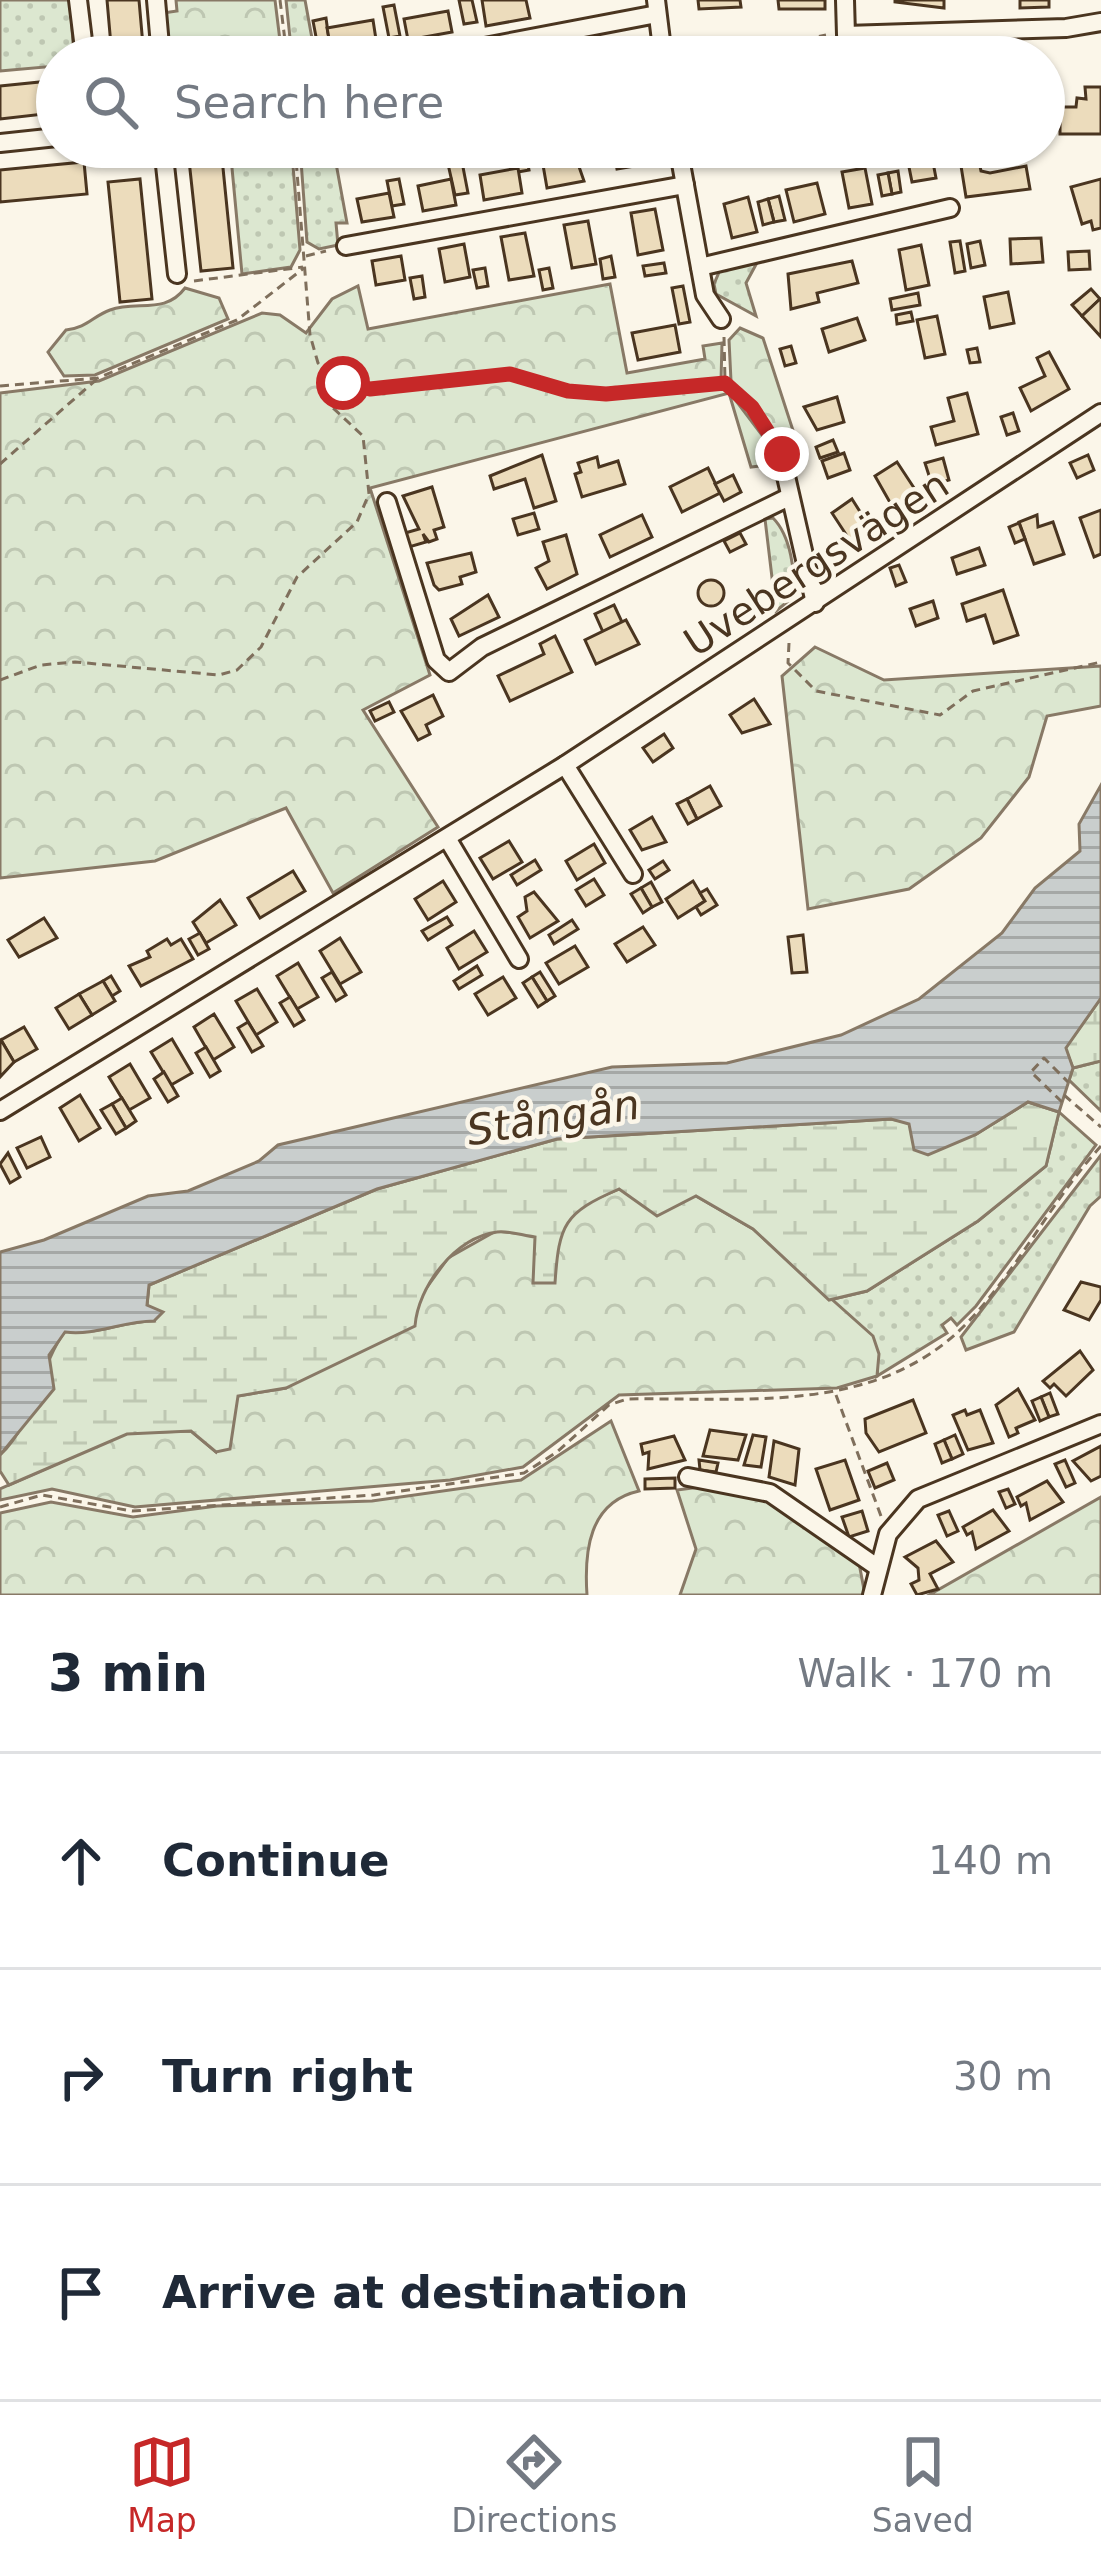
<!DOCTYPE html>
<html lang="en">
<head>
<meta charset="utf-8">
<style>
	body { margin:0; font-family:"DejaVu Sans",sans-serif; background:#f2f2f3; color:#1f2937 }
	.stop { position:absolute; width:36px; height:36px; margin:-27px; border:9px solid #c62828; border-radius:50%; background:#fff }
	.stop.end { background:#c62828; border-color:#fff; box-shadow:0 3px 12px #0008 }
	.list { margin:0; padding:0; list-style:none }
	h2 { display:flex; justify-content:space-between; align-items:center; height:156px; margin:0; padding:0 48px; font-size:51px }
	h2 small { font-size:39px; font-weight:400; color:#747a83 }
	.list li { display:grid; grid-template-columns:78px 1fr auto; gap:36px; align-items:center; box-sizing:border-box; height:216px; padding:0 48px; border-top:3px solid #e0e1e3 }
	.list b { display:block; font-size:45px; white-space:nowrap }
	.list em { font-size:39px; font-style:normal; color:#747a83 }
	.icon { flex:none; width:66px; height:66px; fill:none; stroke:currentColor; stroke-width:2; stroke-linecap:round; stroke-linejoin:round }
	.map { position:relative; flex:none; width:1101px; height:1595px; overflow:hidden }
	.search { position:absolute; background:#fff; box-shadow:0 3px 9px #0004; left:36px; right:36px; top:36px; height:132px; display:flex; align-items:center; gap:30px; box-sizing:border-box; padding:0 42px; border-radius:66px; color:#747a83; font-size:45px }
	.sheet { height:804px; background:#fff }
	nav { display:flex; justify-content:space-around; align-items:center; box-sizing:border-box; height:168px; border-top:3px solid #e0e1e3; background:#fff; font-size:33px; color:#747a83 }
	nav a { display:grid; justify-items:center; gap:6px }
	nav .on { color:#c62828 }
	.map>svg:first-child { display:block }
</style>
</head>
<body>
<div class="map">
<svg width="1101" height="1595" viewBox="0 0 1101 1595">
	<defs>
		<pattern id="green-dots" width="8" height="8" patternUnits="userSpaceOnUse" patternTransform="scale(3)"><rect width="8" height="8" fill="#dce7d0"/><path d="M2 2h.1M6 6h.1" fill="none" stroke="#bec7b2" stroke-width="1.8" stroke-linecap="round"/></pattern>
		<pattern id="forest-crowns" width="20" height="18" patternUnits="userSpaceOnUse" patternTransform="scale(3)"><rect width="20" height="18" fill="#dce7d0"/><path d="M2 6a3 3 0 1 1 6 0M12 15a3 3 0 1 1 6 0" fill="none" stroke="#bec7b2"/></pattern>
		<pattern id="wetland-marsh" width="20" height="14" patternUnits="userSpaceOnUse" patternTransform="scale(3)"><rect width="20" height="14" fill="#dce7d0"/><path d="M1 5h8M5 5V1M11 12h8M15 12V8" fill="none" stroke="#bec7b2"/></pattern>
		<pattern id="water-rules" width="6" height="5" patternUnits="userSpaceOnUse" patternTransform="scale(3)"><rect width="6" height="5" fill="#c9cecd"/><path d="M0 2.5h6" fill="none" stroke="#a5a8a6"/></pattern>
	</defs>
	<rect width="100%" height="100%" fill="#fbf6e9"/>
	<g fill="url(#green-dots)" stroke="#887966" stroke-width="3">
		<polygon points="0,0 70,0 74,57 57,57 57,66 0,71"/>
		<polygon points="286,0 305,0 315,55 292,57"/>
		<polygon points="230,147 292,154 300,250 291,267 242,274"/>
		<polygon points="300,147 333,147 347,223 336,223 338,245 319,249 307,242"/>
		<polygon points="759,259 746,283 756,316 716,294 714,284 720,270"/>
		<path d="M773,518C790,535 797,574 792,598L776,611L765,519Z"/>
		<polygon points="1101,1061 1101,1111 1069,1080 1073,1068"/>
		<path d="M1059,1112L1096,1145L976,1306L957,1325L951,1318L942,1325L947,1333L877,1376C881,1339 857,1320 829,1300L867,1291L978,1221L1046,1166Z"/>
		<polygon points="1101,1155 1101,1196 1090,1206 1014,1332 966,1350 961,1337"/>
	</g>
	<g fill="url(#forest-crowns)" stroke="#887966" stroke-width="3">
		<polygon points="176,0 275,0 282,57 167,57 163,13 177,11"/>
		<polygon points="610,284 627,373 705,359 703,346 722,343 721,381 780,459 777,464 751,467 729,393 370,488 430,675 363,710 438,827 333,893 286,808 155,861 0,878 0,393 99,381 262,313 280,315 306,333 332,299 358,286 368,329"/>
		<path d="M185,288L219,298L228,319L95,375L64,376L48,352L66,330C87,328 93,316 110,310C137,300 165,315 185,288Z"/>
		<polygon points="740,328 763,338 799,449 788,454 731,381 729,340"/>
		<polygon points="815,647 884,680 1101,666 1101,706 1047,716 1029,777 981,838 909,889 808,909 782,676"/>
		<polygon points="619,1189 696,1196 753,1229 873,1336 879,1354 877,1376 837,1388 619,1395 523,1467 450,1480 135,1507 52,1489 0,1500 0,1489 127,1433 191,1431 216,1452 238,1396 286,1388 417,1301 448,1258 496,1231 558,1238 576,1207"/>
		<path d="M611,1421L639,1491C589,1502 584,1551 587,1595H0V1513L51,1502L133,1517L217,1506L372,1501L521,1480Z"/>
		<polygon points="700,1487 766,1498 859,1563 865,1595 680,1595 696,1549 677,1490"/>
		<polygon points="1101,1497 1101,1595 929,1595"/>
	</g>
	<g fill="url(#wetland-marsh)" stroke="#887966" stroke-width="3">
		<polygon points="1101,998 1101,1061 1073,1068 1065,1048"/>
		<path d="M1028,1102L1059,1112L1046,1166L978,1221L867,1291L829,1300L753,1229L696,1196L657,1216L619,1189C564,1213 559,1224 555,1283H533L535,1237C524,1236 508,1230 497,1232C454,1238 418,1287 415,1326L286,1388L238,1396L230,1449L216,1452L191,1431L127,1434L9,1485L0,1471V1455C34,1424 38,1369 65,1331C95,1336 122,1321 154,1321L147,1305L149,1285L377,1189L557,1139L891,1119L975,1135Z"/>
	</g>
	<path fill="url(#water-rules)" stroke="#887966" stroke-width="3" d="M1101,785V998L1066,1048L1073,1068L1059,1112L1028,1102L975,1135L928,1155L914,1150L909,1124L891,1119L557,1139L377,1189L149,1285L147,1305L163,1312L154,1321C122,1321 96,1336 65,1332L49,1355L54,1389L0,1455V1252L44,1240L148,1196L188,1191L259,1161L278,1145L612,1067L727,1063L841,1035L919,999L1002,933L1035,888L1080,851L1079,824Z"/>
	<g fill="#ecdcbc" stroke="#4a3520" stroke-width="3">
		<polygon points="107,0 139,0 144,57 112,57"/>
		<polygon points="459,0 472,0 477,22 464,24"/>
		<polygon points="482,0 526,0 530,18 486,26"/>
		<polygon points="698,0 740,0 741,7 699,9"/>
		<polygon points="778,0 825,0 825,9 779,9"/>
		<polygon points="944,0 944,8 895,2 895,0"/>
		<polygon points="1020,0 1049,0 1049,7 1020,8"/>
		<polygon points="394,5 400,36 389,38 383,7"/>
		<polygon points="448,11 452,32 408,40 404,19"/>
		<polygon points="326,18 329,40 317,42 313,21"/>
		<polygon points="373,20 377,46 332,54 327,28"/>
		<polygon points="627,40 630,57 600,57 598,45"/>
		<polygon points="50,81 53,113 0,119 0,86"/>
		<polygon points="1085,87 1101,87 1101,134 1060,134 1060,107 1076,107 1077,98 1086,99"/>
		<polygon points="574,147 588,147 591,162 581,164"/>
		<polygon points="613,147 647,147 652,163 617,169"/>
		<polygon points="905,147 930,147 936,178 912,182"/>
		<polygon points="221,148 233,268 201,271 188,151"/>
		<polygon points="525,149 529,170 518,172 514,151"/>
		<polygon points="576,158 584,181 547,188 543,165"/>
		<polygon points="84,162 87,194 0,202 0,170"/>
		<polygon points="462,162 468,193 455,195 448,164"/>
		<polygon points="979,162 981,171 990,173 1026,166 1030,189 966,197 961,166"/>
		<polygon points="518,168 522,193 484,200 480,175"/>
		<polygon points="865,168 872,204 849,208 842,172"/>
		<polygon points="898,171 901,192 892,194 888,173"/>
		<polygon points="888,173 892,194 882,196 878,175"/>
		<polygon points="140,179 152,299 120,302 108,182"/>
		<polygon points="399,179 404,204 392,206 387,181"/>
		<polygon points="451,179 456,205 423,211 418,186"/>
		<polygon points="1101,179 1101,228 1093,230 1091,221 1082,224 1071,187"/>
		<polygon points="817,183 825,214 794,222 786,190"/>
		<polygon points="389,193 394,217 362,222 357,199"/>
		<polygon points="779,196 785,220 774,222 768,199"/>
		<polygon points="748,197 757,232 732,238 724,204"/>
		<polygon points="768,199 774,222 763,225 758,202"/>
		<polygon points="655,209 663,250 638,255 631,213"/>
		<polygon points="588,221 596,264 572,268 564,225"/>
		<polygon points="525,233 534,276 509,280 501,237"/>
		<polygon points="1041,238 1043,262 1011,264 1010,239"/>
		<polygon points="960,241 965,271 955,273 950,242"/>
		<polygon points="980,241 985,265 971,268 967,244"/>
		<polygon points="464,244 470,277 445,282 439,249"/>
		<polygon points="921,245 929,285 906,290 899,250"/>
		<polygon points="1089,251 1090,269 1069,270 1068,252"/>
		<polygon points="401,256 405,280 376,285 372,261"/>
		<polygon points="611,256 615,277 603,279 600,259"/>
		<polygon points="852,261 858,283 817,293 819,302 791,309 788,274"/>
		<polygon points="664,263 666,273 645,276 643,266"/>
		<polygon points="485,268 488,286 477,288 473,270"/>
		<polygon points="549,268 553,288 543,290 539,270"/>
		<polygon points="422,276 425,297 414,299 410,278"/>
		<polygon points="683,286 690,322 679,324 672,288"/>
		<polygon points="1091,289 1100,299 1082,316 1072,305"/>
		<polygon points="1008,292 1014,323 990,328 984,297"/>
		<polygon points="918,293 920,305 892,310 890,299"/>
		<polygon points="1100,299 1101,299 1101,337 1082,316"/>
		<polygon points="911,312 913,321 897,324 896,315"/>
		<polygon points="937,316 945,354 925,358 917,320"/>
		<polygon points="857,318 865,340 829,352 822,329"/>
		<polygon points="675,325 680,352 638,360 632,333"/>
		<polygon points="791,346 796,363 785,366 780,349"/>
		<polygon points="977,348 980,362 970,363 967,350"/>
		<polygon points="1049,352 1069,389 1031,411 1020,388 1045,376 1037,358"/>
		<polygon points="967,393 978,434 936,445 931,427 954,421 948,398"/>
		<polygon points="837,397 844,422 817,430 804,407"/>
		<polygon points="1013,413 1019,431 1007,435 1001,417"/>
		<polygon points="833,440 838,452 820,458 816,447"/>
		<polygon points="844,453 850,470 828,478 822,461"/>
		<polygon points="542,455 556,501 534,508 525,479 494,489 490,476"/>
		<polygon points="1088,455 1094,470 1077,478 1070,463"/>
		<polygon points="597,457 599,467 618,461 625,484 582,497 575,474 581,472 578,463"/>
		<polygon points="943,458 949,480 932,485 925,463"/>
		<polygon points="897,462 920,497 896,513 875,476"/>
		<polygon points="708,468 720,493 682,512 670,487"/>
		<polygon points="733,475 741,492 724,501 715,484"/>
		<polygon points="432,487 444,527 434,530 437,539 429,542 423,534 426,542 409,547 405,533 419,529 403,496"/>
		<polygon points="852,499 871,529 851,542 832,513"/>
		<polygon points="1101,510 1101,554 1094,557 1080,518"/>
		<polygon points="534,513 539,529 518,535 513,519"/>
		<polygon points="642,515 652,537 610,557 600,535"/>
		<polygon points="1037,515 1038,527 1053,522 1064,554 1034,564 1019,522"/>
		<polygon points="1019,523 1025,539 1015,543 1009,527"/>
		<polygon points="740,533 746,544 730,552 724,541"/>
		<polygon points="566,535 577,574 547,589 536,568 549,561 543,542"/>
		<polygon points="979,548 985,565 957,574 952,558"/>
		<polygon points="471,553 476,572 460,577 462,584 439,590 434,585 427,563"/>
		<polygon points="899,565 906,582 896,586 890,568"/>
		<circle cx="711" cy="593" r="13"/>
		<polygon points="1003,590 1018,635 994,643 985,615 967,621 962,604"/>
		<polygon points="488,595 499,617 459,636 451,619"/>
		<polygon points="933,601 938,618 916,626 910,609"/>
		<polygon points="614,605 622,622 603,632 595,614"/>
		<polygon points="626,620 639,644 596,664 585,640"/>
		<polygon points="555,636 572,672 510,701 498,676 544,654 540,644"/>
		<polygon points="433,695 443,716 426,725 430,734 418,740 401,711"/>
		<polygon points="754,699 770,724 742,733 730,715"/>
		<polygon points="389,702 394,712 375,721 370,711"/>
		<polygon points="664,734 673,748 653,762 643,748"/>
		<polygon points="710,786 721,806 697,819 687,799"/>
		<polygon points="687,799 697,819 688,824 677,804"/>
		<polygon points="652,817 666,842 642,850 630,830"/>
		<polygon points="509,841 522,862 493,879 480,858"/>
		<polygon points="594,844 605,863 577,880 566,861"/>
		<polygon points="535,860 541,870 517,885 511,875"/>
		<polygon points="663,861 669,870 655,879 649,870"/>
		<polygon points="293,871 305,891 260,918 248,898"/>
		<polygon points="594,879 604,895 586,906 576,890"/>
		<polygon points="443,881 456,902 428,920 415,899"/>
		<polygon points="693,881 705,901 678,918 666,899"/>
		<polygon points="651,882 662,902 652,907 641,888"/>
		<polygon points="641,888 652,907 643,913 631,894"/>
		<polygon points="707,889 717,905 701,915 696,907 705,901 700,893"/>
		<polygon points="534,892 558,921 530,938 518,917 527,911 525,897"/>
		<polygon points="220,900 236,925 206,943 193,922"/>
		<polygon points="447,917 452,925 428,940 422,931"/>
		<polygon points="44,918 57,938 19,957 8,940"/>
		<polygon points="572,920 578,929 554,944 549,935"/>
		<polygon points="643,927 655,945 627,962 615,944"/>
		<polygon points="474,931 487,952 459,969 447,948"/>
		<polygon points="200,933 209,949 198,955 189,939"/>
		<polygon points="803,935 807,972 792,973 788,937"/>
		<polygon points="340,938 361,972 340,984 320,951"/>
		<polygon points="167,939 171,945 181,939 193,959 141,986 129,966 150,957 147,951"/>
		<polygon points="575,946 588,967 559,984 546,963"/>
		<polygon points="298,963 318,997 297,1009 277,976"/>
		<polygon points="477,966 482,975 459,989 454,981"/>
		<polygon points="332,972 346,995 336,1001 322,978"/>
		<polygon points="540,972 555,996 547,1001 532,977"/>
		<polygon points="111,976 120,991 112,996 103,981"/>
		<polygon points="503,977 516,998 488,1015 475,994"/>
		<polygon points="532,977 547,1001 538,1007 523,983"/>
		<polygon points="103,981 115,1001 92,1015 79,994"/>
		<polygon points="257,989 277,1022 256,1035 236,1001"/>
		<polygon points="79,994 92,1015 69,1029 56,1008"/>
		<polygon points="290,997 304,1020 294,1026 280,1003"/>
		<polygon points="214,1014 234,1047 213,1060 194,1027"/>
		<polygon points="248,1022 263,1046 252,1052 238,1028"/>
		<polygon points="24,1027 37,1049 14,1062 1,1040"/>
		<polygon points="172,1039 192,1073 171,1085 151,1052"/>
		<polygon points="1,1040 14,1062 0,1077 0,1041"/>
		<polygon points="206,1047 220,1071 210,1077 196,1053"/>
		<polygon points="130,1064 150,1098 129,1110 109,1077"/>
		<polygon points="164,1072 178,1096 168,1102 154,1079"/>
		<polygon points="80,1095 100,1128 79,1141 60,1108"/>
		<polygon points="122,1098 136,1121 126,1128 112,1104"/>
		<polygon points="112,1104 126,1128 116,1134 101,1110"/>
		<polygon points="41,1137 50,1157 27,1168 17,1148"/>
		<polygon points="8,1153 20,1177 10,1183 0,1164"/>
		<polygon points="1081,1282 1101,1287 1101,1300 1089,1320 1064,1310"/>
		<polygon points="1080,1351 1093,1370 1066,1396 1054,1384 1050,1388 1043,1381"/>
		<polygon points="1018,1389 1035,1420 1016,1428 1018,1433 1009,1437 996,1405"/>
		<polygon points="1050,1393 1058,1414 1049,1417 1041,1397"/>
		<polygon points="1041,1397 1049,1417 1040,1421 1032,1401"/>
		<polygon points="913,1400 926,1433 879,1452 866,1433 865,1419"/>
		<polygon points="965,1410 967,1415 980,1410 993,1443 968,1450 953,1415"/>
		<polygon points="710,1430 746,1435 738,1460 703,1456"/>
		<polygon points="753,1435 766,1437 761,1467 744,1465"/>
		<polygon points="955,1435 963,1454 952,1459 944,1440"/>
		<polygon points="674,1436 685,1460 648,1469 649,1452 643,1454 641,1444"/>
		<polygon points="944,1440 952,1459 942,1463 935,1444"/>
		<polygon points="774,1441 799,1449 795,1485 769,1477"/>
		<polygon points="1101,1446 1101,1476 1091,1481 1073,1461"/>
		<polygon points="699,1460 718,1463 716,1472 700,1470"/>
		<polygon points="845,1460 859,1500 830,1510 816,1469"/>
		<polygon points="1065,1460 1075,1483 1066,1487 1055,1464"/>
		<polygon points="887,1463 894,1480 875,1488 868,1471"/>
		<polygon points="675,1478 675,1488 645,1489 645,1479"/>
		<polygon points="1047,1481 1063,1502 1030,1520 1026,1503 1021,1506 1017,1497"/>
		<polygon points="1008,1489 1015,1504 1006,1508 999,1492"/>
		<polygon points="993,1510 1009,1531 976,1549 972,1532 967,1535 963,1527"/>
		<polygon points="862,1511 868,1531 849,1537 842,1517"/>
		<polygon points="949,1511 958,1531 947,1536 938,1515"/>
		<polygon points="936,1541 953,1562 930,1574 938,1589 917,1595 911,1584 919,1580 918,1568 905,1557"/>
	</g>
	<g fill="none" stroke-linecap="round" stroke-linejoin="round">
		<defs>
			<g id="minor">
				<polyline points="78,0 85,57"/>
				<polyline points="156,0 161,57"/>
				<polyline points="656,0 663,57"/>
				<polyline points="845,0 846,35 1066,28 1101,22"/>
				<polyline points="432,57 657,14"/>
				<polyline points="0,143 57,137"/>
				<polyline points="163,147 177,274"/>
				<polyline points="678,147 705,295 721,319"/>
				<polyline points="346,246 685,185"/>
				<polyline points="700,267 950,208"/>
				<polyline points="785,472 815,603"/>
				<polyline points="387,502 436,660 449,672 482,647 787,498"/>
				<polyline points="565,765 633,874"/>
				<polyline points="447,838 519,959"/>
				<polyline points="0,1111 565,765 1101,413"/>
				<polyline points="688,1477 770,1493 877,1567"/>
				<polyline points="872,1595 888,1534 918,1499 1101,1424"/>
			</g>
		</defs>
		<use href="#minor" stroke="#4a3520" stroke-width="22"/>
		<g stroke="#7f6f5c" stroke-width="3" stroke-dasharray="9 6" stroke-linecap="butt">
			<polyline points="280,0 287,57"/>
			<polyline points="716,57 826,35"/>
			<polyline points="295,147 310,335 318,363 332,378 370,389 510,374 584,393 725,383 752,407 782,454"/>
			<polyline points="306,256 326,251"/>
			<polyline points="194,281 303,267"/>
			<polyline points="724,337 725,381"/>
			<polyline points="0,386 98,378 237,320 304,268"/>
			<polyline points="0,464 97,379"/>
			<polyline points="789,643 788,663 816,691 940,715 973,691 1101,662"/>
			<polyline points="0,680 41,665 75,662 219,675 237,670 261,647 297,577 357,522 369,494 363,436 332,407 324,372"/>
			<polyline points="1064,1095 1101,1127"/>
			<polyline points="1062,1102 1031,1072 1044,1058 1068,1082"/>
			<polyline points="836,1395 881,1516"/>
			<path d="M0,1507L42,1495L132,1511L374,1495L524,1473L557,1452L609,1405L627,1399C744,1397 877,1416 967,1323C1018,1270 1051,1201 1101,1146"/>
		</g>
		<use href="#minor" stroke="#fbf6e9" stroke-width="16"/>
	</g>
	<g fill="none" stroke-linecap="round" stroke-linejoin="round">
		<polyline stroke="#c62828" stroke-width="15" points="343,383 370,389 510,374 568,391 606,394 725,383 752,407 782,454"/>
	</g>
	<g text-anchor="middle" stroke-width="9" stroke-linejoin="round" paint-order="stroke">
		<g font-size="39" fill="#4a3520" stroke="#fbf6e9">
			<text transform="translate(816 563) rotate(-33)" y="14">Uvebergsvägen</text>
		</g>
		<g font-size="42" font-style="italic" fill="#4a3520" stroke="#fbf6e9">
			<text transform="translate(553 1117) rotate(-9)" y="15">Stångån</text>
		</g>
	</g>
</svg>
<div class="stop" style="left:343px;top:383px"></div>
<div class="stop end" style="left:782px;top:454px"></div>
<div class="search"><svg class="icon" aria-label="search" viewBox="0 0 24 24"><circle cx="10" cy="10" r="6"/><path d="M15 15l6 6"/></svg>Search here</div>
</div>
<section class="sheet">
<h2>3 min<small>Walk · 170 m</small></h2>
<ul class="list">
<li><svg class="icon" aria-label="ahead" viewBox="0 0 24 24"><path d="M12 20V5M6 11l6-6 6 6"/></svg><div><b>Continue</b></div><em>140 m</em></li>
<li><svg class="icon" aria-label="right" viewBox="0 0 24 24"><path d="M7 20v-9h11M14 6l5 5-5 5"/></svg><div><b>Turn right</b></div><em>30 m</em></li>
<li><svg class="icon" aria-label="arrive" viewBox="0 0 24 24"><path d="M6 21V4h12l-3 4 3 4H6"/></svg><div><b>Arrive at destination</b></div></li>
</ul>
</section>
<nav>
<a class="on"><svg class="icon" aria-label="map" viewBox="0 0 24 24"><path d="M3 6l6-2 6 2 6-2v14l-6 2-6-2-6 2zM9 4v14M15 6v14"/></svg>Map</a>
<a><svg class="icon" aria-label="directions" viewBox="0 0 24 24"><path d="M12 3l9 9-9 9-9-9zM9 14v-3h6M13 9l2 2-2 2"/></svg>Directions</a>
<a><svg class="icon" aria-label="saved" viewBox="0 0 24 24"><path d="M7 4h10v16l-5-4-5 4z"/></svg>Saved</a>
</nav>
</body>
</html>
